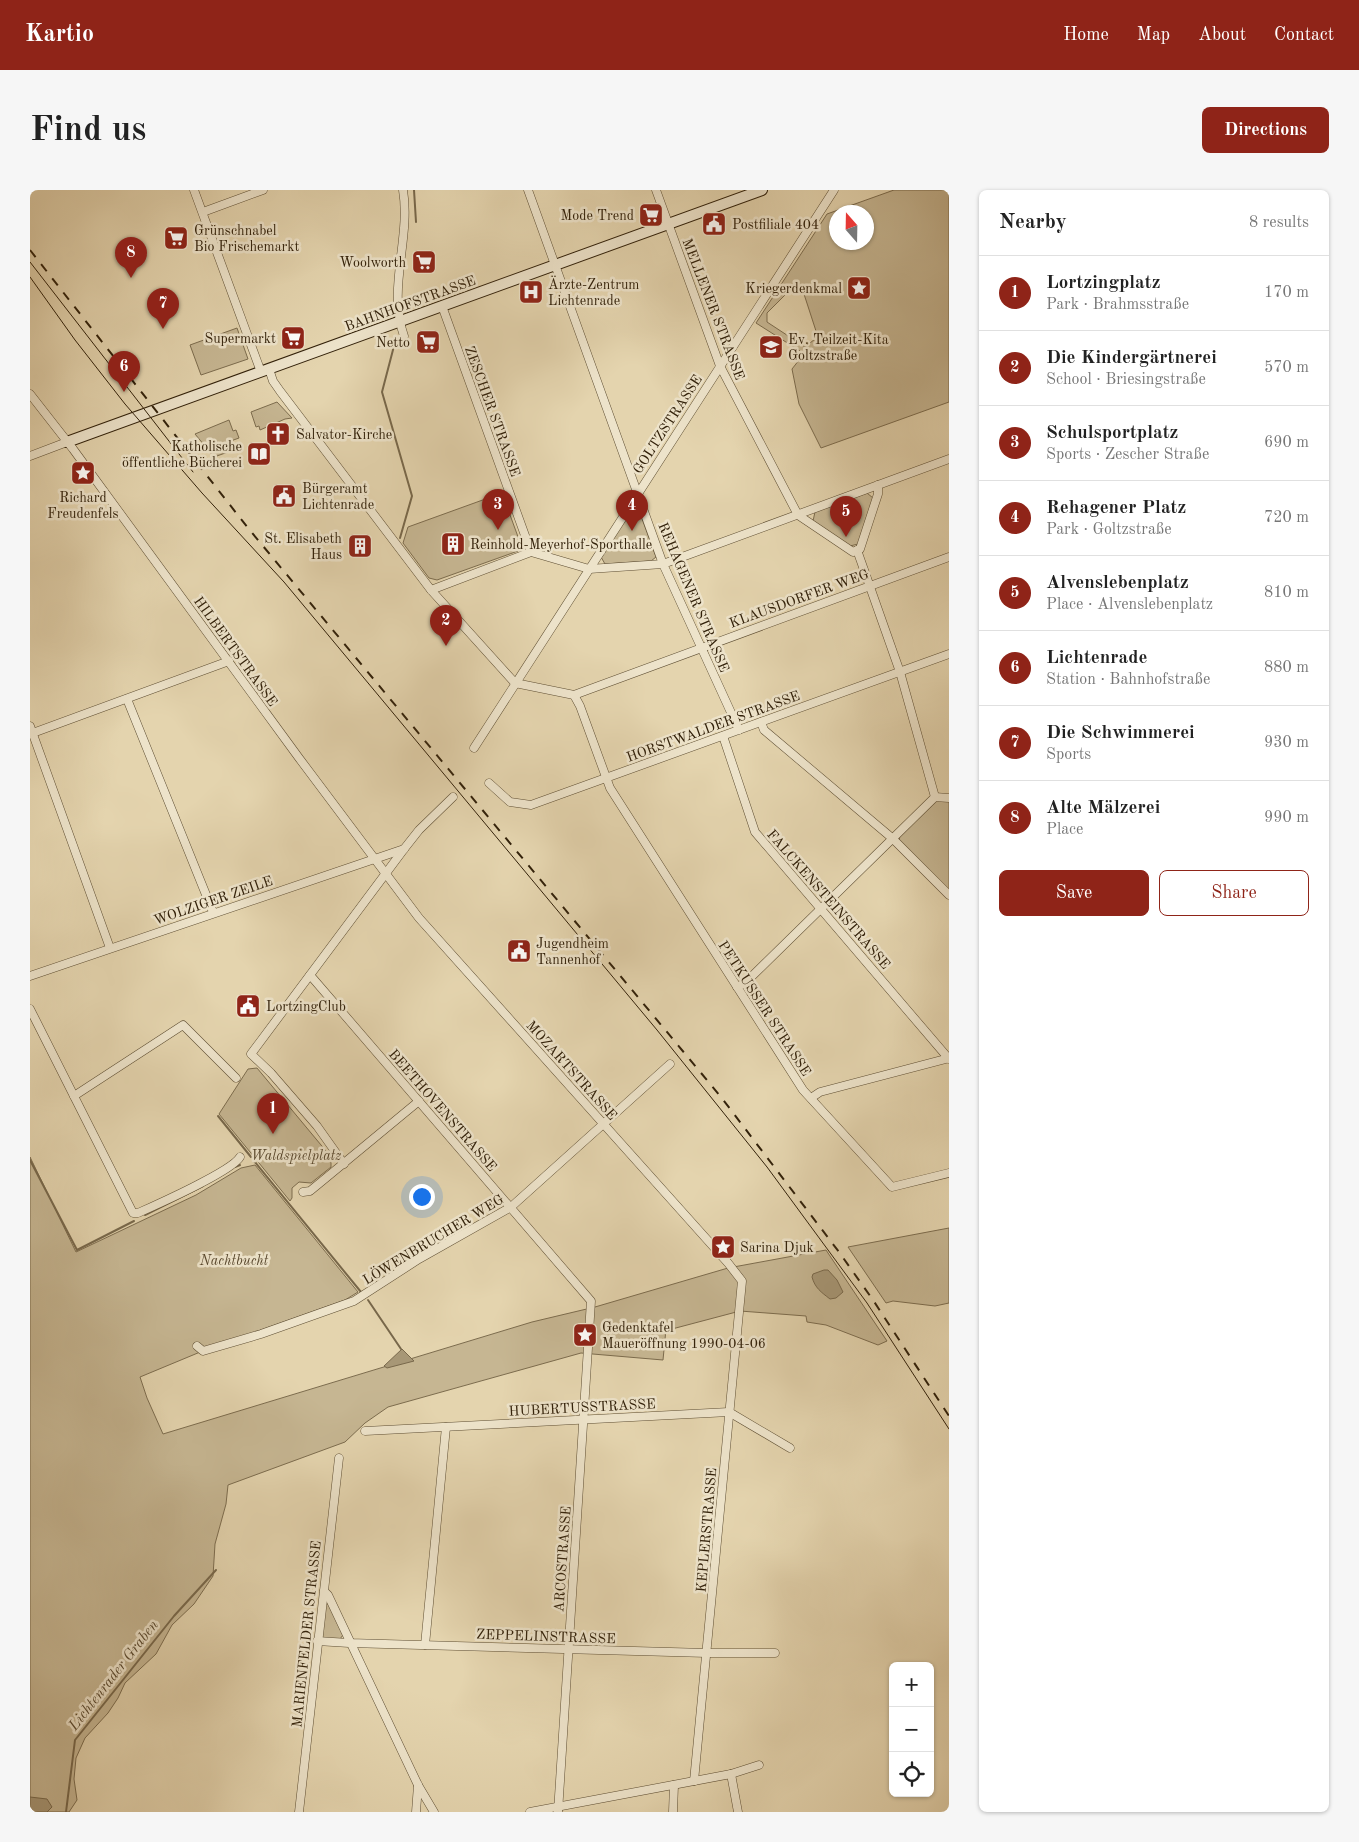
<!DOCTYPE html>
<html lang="en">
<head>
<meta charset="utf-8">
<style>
	body { margin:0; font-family:"Old Standard TT",serif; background:#f6f6f6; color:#222 }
	.controls { position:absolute; right:15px; bottom:15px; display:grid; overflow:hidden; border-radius:8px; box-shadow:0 1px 4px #0004 }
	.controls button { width:45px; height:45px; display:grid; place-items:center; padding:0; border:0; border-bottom:1px solid #e0e0e0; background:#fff; color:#222; font:25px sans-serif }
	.compass { position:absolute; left:799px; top:15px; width:45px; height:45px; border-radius:50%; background:#fff; box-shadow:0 1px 4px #0004; rotate:340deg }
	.you { position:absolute; left:391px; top:1006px; width:18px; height:18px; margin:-12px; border:4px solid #fff; border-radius:50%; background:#1a73e8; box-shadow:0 0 0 8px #1a73e833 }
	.badge { display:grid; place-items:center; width:32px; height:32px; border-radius:50%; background:#8f2418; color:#fff; font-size:16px; font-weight:700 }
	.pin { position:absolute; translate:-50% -41px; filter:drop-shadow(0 1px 2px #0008) }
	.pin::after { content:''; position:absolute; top:26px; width:18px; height:15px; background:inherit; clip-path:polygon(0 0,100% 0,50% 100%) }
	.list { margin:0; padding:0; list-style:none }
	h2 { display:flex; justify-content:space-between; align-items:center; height:65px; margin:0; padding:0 20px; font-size:21px }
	h2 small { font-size:16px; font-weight:400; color:#767676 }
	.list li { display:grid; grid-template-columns:32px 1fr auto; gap:15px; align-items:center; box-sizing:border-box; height:75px; padding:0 20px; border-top:1px solid #e0e0e0 }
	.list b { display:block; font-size:19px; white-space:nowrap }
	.list p { margin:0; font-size:16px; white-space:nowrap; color:#767676 }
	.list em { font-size:16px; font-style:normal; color:#767676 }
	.actions { display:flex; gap:10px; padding:15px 20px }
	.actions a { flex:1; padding:11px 0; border:1px solid #8f2418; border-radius:8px; text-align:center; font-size:18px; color:#8f2418 }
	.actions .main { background:#8f2418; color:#fff }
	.icon { flex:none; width:28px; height:28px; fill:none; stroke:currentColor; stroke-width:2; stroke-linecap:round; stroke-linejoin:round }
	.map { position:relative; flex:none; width:919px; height:1622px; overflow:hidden; border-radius:8px }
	header { display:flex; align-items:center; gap:30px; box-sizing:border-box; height:70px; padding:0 25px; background:#8f2418; color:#fff }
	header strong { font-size:24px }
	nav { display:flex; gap:28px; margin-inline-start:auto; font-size:18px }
	.intro { display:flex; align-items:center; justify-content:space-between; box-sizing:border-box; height:120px; padding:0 30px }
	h1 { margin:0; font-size:35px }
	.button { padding:12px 22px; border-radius:8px; background:#8f2418; color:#fff; font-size:18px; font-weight:700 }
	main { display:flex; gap:30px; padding:0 30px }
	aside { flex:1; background:#fff; border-radius:8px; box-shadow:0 1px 4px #0004 }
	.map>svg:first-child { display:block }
</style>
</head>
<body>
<header>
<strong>Kartio</strong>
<nav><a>Home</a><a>Map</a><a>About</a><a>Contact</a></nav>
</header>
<div class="intro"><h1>Find us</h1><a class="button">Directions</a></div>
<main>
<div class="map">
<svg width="919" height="1622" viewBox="0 0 919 1622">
	<rect width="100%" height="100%" fill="#e4d4ae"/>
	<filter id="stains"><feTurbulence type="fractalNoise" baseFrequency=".004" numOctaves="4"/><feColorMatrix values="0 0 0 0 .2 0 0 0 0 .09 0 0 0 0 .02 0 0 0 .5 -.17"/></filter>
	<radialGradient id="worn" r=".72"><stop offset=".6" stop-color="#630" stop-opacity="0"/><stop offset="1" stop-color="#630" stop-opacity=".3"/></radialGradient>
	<g fill="#c6b692" stroke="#7c6c4e" fill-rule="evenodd">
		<path d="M864,0H919V212L791,258L769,214L762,179L773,165L770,161L726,133L797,24ZM806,22H836V52H806ZM764,96L773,101L786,141L785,149L775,157L737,132V123Z"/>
		<polygon points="207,138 218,169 171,185 160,155"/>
		<polygon points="247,212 262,228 255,229 230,240 229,236 226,237 221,222"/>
		<polygon points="199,230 203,241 206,240 209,248 198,252 201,261 184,267 165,244"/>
		<polygon points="472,303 491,355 488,361 407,390 399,388 373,353 378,337"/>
		<polygon points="837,303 843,308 828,354 820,356 783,331 785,322"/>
		<polygon points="604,316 608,318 626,367 621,371 575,374 571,367"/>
		<polygon points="907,610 919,611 919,700 869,650 870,646"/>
		<polygon points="227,878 301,967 301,977 281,993 269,992 262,998 262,1008 260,1011 189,924 218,879"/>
		<polygon points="0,967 46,1062 166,1005 211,978 225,975 328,1102 315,1110 175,1160 110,1187 117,1208 133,1244 502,1132 565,1117 698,1078 796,1060 857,1151 848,1155 796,1135 777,1132 776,1126 710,1121 642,1139 636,1139 633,1170 551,1163 358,1217 335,1233 315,1252 198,1295 196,1314 185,1354 183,1386 164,1414 142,1435 126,1464 95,1493 88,1508 78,1523 55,1548 46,1568 44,1589 47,1610 39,1622 0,1622"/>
		<polygon points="919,1038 919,1113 905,1116 863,1111 856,1113 818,1057"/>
		<polygon points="300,1413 313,1445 310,1449 290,1448 294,1415"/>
	</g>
	<g fill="#a79776" stroke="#78684b">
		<path d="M794,1080H798L807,1090L813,1102L806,1108L800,1109C791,1102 785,1098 782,1087L783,1084Z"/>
		<polygon points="372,1159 384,1171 357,1178 354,1176"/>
		<polygon points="0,1607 17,1609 22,1617 17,1622 0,1622"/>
	</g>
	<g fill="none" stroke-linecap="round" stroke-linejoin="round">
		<g stroke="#78684b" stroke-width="2">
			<polyline points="384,0 386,32"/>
			<polyline points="364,156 352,202 382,306 370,348"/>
			<polyline points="188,926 221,967"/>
			<polyline points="0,970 47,1060 104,1031"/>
			<polyline points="224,971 331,1102"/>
			<polyline points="205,977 210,975"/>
			<polyline points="115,1025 173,996"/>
			<polyline points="338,1110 371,1159"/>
			<polyline points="36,1622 45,1550 144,1426 186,1380"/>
		</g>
		<defs>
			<g id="street">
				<polyline points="164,0 231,182"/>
				<path d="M373,0C381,48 357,99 374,146"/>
				<polyline points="498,0 633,374 709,540"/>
				<polyline points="626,0 690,176 768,325 823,362 830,359 848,304 848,295"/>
				<polyline points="173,22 233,0"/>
				<polyline points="412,116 501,362"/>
				<polyline points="239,179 243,191 250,201 401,400 485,493"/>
				<polyline points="0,204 43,259 269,568 389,728 698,1073 712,1091 664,1591"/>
				<polyline points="0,266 37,252"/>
				<polyline points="827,360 870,482 905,607"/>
				<polyline points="401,400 501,362 559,379 633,374 919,269"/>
				<polyline points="485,493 544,505 550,516 580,598 773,900 862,997 919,983"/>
				<polyline points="544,505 919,367"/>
				<polyline points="97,509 183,722"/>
				<polyline points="731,532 734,540 862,648 919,705"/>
				<polyline points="0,536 80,758"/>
				<polyline points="0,544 199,471"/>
				<polyline points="693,546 725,642 919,869"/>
				<polyline points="444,558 804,0"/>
				<polyline points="459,593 480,612 501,615 919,464"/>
				<polyline points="280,785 561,1111 528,1622"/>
				<polyline points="0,786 374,659"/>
				<polyline points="707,797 715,793 905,607 919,608"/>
				<path d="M0,819L103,1023H108C126,1015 202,981 210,967"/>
				<polyline points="44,906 153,835 206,888"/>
				<polyline points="781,908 790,902 919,868"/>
				<polyline points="314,974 287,936 241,883 221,864 374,659 389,640 423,607"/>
				<polyline points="273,1002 280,1001 291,992 389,911"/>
				<polyline points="167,1156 173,1161 231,1144 324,1111 389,1069 481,1017 640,874"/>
				<polyline points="335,1241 699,1222 760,1258"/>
				<polyline points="294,1401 298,1405 388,1595 404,1622"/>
				<polyline points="287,1451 319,1453 677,1463 745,1463"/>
				<polyline points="395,1455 416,1237"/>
				<polyline points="701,1584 708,1622"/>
				<polyline points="269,1622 309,1268"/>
				<polyline points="386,1622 388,1595"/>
				<polyline points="500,1622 701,1584 729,1575"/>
				<polyline points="643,1622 644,1595"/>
			</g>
			<polyline id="secondary" points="37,252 732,0"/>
		</defs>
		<use href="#street" stroke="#5e4e33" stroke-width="9"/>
		<use href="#secondary" stroke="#32210a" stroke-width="12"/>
		<use href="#street" stroke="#ede3ca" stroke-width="8"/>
		<use href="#secondary" stroke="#ede3ca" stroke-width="10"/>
		<g stroke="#32210a" stroke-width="1">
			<polyline points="0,72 163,282"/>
			<polyline points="0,87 45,150 95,214 172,303 254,392 627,840 737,977 837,1113 919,1239"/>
		</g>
		<polyline stroke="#32210a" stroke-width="2" stroke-dasharray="9 9" stroke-linecap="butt" points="0,60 218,338 691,907 809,1062 843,1110 919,1226"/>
	</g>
	<defs>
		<symbol id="supermarket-square" viewBox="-11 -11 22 22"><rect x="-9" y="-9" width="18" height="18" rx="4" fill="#8f2418" stroke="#ede3ca"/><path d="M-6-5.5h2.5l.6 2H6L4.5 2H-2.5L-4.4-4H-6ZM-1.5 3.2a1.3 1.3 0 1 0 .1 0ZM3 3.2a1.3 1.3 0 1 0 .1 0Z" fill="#fff"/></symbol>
		<symbol id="civic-square" viewBox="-11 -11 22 22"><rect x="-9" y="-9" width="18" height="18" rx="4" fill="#8f2418" stroke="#ede3ca"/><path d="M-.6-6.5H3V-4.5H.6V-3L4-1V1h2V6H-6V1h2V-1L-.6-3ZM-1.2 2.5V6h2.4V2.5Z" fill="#fff"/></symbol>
		<symbol id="sight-square" viewBox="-11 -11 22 22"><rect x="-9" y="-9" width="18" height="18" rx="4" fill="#8f2418" stroke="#ede3ca"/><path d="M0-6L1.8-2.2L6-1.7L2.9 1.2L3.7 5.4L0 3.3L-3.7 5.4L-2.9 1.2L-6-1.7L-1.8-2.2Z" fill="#fff"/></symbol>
		<symbol id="hospital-square" viewBox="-11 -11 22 22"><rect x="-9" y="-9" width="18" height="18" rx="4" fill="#8f2418" stroke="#ede3ca"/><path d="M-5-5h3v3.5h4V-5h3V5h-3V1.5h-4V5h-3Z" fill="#fff"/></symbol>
		<symbol id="school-square" viewBox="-11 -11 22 22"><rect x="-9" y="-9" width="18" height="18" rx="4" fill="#8f2418" stroke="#ede3ca"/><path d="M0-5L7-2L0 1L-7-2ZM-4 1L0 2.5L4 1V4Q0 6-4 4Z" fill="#fff"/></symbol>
		<symbol id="church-square" viewBox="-11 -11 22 22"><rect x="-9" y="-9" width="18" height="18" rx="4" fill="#8f2418" stroke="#ede3ca"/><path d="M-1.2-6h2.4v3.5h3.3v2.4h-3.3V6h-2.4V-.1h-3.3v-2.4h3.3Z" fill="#fff"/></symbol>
		<symbol id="library-square" viewBox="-11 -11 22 22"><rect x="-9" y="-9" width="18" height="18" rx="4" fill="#8f2418" stroke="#ede3ca"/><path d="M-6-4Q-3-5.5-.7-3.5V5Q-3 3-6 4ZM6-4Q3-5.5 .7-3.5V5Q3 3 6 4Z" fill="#fff"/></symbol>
		<symbol id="building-square" viewBox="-11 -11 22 22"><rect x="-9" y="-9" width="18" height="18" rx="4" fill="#8f2418" stroke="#ede3ca"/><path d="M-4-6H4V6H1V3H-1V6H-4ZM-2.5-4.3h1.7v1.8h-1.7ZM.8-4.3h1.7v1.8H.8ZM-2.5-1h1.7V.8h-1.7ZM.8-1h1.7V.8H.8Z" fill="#fff"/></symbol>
	</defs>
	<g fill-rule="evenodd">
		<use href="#supermarket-square" x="607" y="11" width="28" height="28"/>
		<use href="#civic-square" x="670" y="20" width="28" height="28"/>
		<use href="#supermarket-square" x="132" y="34" width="28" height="28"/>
		<use href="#supermarket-square" x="380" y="58" width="28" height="28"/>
		<use href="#sight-square" x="815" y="84" width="28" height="28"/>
		<use href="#hospital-square" x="487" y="88" width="28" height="28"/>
		<use href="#supermarket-square" x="249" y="134" width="28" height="28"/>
		<use href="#supermarket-square" x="384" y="138" width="28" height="28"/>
		<use href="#school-square" x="727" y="143" width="28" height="28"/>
		<use href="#church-square" x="234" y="230" width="28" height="28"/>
		<use href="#library-square" x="215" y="250" width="28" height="28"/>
		<use href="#sight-square" x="39" y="269" width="28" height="28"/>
		<use href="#civic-square" x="240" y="292" width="28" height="28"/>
		<use href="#building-square" x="409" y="340" width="28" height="28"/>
		<use href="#building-square" x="316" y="342" width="28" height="28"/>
		<use href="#civic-square" x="475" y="747" width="28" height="28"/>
		<use href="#civic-square" x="204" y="802" width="28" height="28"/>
		<use href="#sight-square" x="679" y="1043" width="28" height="28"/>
		<use href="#sight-square" x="541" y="1131" width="28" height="28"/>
	</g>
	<g text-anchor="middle" stroke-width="5" stroke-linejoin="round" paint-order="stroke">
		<g font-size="14" fill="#32210a" stroke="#ede3ca" text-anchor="start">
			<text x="604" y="30" text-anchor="end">Mode Trend</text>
			<text x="702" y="39">Postfiliale 404</text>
			<text x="164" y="45">Grünschnabel<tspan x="164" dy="16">Bio Frischemarkt</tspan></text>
			<text x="376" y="77" text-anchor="end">Woolworth</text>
			<text x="518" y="99">Ärzte-Zentrum<tspan x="518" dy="16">Lichtenrade</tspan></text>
			<text x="812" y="103" text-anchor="end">Kriegerdenkmal</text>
			<text x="246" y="153" text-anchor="end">Supermarkt</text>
			<text x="758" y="154">Ev. Teilzeit-Kita<tspan x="758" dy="16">Goltzstraße</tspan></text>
			<text x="380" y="157" text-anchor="end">Netto</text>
			<text x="266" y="249">Salvator-Kirche</text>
			<text x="212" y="261" text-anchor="end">Katholische<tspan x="212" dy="16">öffentliche Bücherei</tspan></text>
			<text x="272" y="303">Bürgeramt<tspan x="272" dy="16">Lichtenrade</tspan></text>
			<text x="53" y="312" text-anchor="middle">Richard<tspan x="53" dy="16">Freudenfels</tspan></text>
			<text x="312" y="353" text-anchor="end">St. Elisabeth<tspan x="312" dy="16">Haus</tspan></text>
			<text x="440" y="359">Reinhold-Meyerhof-Sporthalle</text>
			<text x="506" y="758">Jugendheim<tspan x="506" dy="16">Tannenhof</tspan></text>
			<text x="236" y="821">LortzingClub</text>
			<text x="710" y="1062">Sarina Djuk</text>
			<text x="572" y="1142">Gedenktafel<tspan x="572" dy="16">Maueröffnung 1990-04-06</tspan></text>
		</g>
		<g font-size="14" fill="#32210a" stroke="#ede3ca">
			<text transform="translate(380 113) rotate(-20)" y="5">BAHNHOFSTRASSE</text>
			<text transform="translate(684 119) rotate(69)" y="5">MELLENER STRASSE</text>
			<text transform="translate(463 221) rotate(70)" y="5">ZESCHER STRASSE</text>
			<text transform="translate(637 234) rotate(-57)" y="5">GOLTZSTRASSE</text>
			<text transform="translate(664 407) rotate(67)" y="5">REHAGENER STRASSE</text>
			<text transform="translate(769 408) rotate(-20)" y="5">KLAUSDORFER WEG</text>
			<text transform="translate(206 461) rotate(54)" y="5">HILBERTSTRASSE</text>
			<text transform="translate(683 536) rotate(-20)" y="5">HORSTWALDER STRASSE</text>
			<text transform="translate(799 709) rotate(49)" y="5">FALCKENSTEINSTRASSE</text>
			<text transform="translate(183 710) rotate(-19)" y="5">WOLZIGER ZEILE</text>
			<text transform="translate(735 818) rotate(57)" y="5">PETKUSSER STRASSE</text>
			<text transform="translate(542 880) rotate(48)" y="5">MOZARTSTRASSE</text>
			<text transform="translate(413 920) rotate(49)" y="5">BEETHOVENSTRASSE</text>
			<text transform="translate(403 1049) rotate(-31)" y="5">LÖWENBRUCHER WEG</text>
			<text transform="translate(552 1217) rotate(-3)" y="5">HUBERTUSSTRASSE</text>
			<text transform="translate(676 1340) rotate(-85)" y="5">KEPLERSTRASSE</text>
			<text transform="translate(532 1369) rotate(-86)" y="5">ARCOSTRASSE</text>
			<text transform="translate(276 1444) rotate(-84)" y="5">MARIENFELDER STRASSE</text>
			<text transform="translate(516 1446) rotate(2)" y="5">ZEPPELINSTRASSE</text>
		</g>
		<g font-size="14" font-style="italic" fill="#57462c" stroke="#ede3ca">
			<text x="266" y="970">Waldspielplatz</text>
			<text x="204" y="1075">Nachtbucht</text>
		</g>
		<g font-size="15" font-style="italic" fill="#5b4a30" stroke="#ede3ca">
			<text transform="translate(83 1485) rotate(-52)" y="5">Lichtenrader Graben</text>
		</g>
	</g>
	<rect width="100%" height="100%" filter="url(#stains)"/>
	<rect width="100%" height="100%" fill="url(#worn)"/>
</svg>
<div class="controls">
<button>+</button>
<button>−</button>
<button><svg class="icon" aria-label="locate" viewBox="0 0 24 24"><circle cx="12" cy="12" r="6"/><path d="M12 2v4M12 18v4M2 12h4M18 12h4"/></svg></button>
</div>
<svg class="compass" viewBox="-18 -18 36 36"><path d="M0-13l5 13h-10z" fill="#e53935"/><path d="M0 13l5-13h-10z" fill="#767676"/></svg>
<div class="you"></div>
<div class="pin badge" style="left:243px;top:944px">1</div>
<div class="pin badge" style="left:416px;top:456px">2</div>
<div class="pin badge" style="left:468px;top:340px">3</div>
<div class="pin badge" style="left:602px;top:341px">4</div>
<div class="pin badge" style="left:816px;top:347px">5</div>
<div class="pin badge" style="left:94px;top:202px">6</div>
<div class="pin badge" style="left:133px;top:139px">7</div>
<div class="pin badge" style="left:101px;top:88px">8</div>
</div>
<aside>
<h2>Nearby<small>8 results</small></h2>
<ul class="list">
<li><span class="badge">1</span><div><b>Lortzingplatz</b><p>Park · Brahmsstraße</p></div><em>170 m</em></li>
<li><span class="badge">2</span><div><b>Die Kindergärtnerei</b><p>School · Briesingstraße</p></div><em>570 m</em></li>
<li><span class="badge">3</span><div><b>Schulsportplatz</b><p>Sports · Zescher Straße</p></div><em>690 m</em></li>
<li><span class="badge">4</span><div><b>Rehagener Platz</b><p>Park · Goltzstraße</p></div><em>720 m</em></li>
<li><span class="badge">5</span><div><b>Alvenslebenplatz</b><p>Place · Alvenslebenplatz</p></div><em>810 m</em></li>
<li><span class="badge">6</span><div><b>Lichtenrade</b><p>Station · Bahnhofstraße</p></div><em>880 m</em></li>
<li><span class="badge">7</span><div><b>Die Schwimmerei</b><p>Sports</p></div><em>930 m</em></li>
<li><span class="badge">8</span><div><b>Alte Mälzerei</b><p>Place</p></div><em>990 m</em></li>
</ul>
<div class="actions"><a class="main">Save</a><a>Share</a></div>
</aside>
</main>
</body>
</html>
